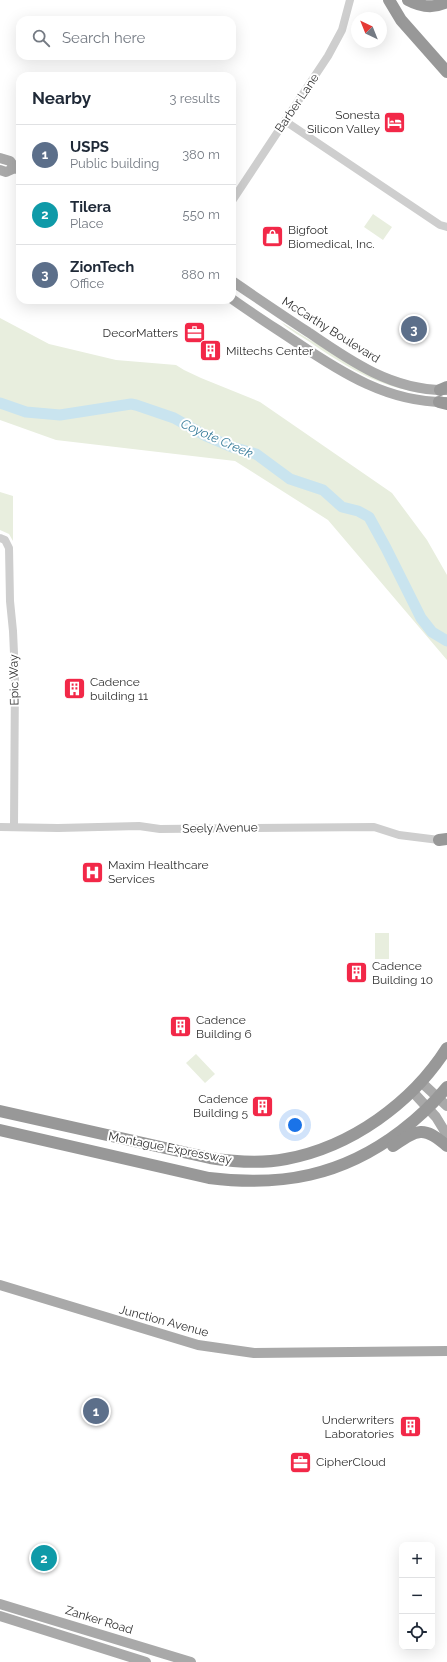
<!DOCTYPE html>
<html lang="en">
<head>
<meta charset="utf-8">
<style>
	body { margin:0; font-family:Raleway,sans-serif; background:#f6f6f7; color:#1f2937 }
	.controls { position:absolute; right:12px; bottom:12px; display:grid; overflow:hidden; border-radius:8px; box-shadow:0 4px 16px #0002 }
	.controls button { width:36px; height:36px; display:grid; place-items:center; padding:0; border:0; border-bottom:1px solid #e0e1e3; background:#fff; color:#1f2937; font:20px sans-serif }
	.compass { position:absolute; left:351px; top:12px; width:36px; height:36px; border-radius:50%; background:#fff; box-shadow:0 4px 16px #0002; rotate:317deg }
	.you { position:absolute; left:295px; top:1125px; width:14px; height:14px; margin:-10px; border:3px solid #fff; border-radius:50%; background:#1a73e8; box-shadow:0 0 0 6px #1a73e833 }
	.badge { display:grid; place-items:center; width:26px; height:26px; border-radius:50%; background:#f22848; color:#fff; font-size:13px; font-weight:700 }
	.pin { position:absolute; translate:-50% -50%; border:2px solid #fff; box-shadow:0 1px 4px #0006 }
	.list { margin:0; padding:0; list-style:none }
	h2 { display:flex; justify-content:space-between; align-items:center; height:52px; margin:0; padding:0 16px; font-size:17px }
	h2 small { font-size:13px; font-weight:400; color:#747a83 }
	.list li { display:grid; grid-template-columns:26px 1fr auto; gap:12px; align-items:center; box-sizing:border-box; height:60px; padding:0 16px; border-top:1px solid #e0e1e3 }
	.list b { display:block; font-size:15px; white-space:nowrap }
	.list p { margin:0; font-size:13px; white-space:nowrap; color:#747a83 }
	.list em { font-size:13px; font-style:normal; color:#747a83 }
	.icon { flex:none; width:22px; height:22px; fill:none; stroke:currentColor; stroke-width:2; stroke-linecap:round; stroke-linejoin:round }
	.map { position:relative; flex:none; width:447px; height:1662px; overflow:hidden }
	.search { position:absolute; background:#fff; box-shadow:0 4px 16px #0002; left:16px; top:16px; width:220px; height:44px; display:flex; align-items:center; gap:10px; box-sizing:border-box; padding:0 14px; border-radius:12px; color:#747a83; font-size:15px }
	.panel { position:absolute; background:#fff; box-shadow:0 4px 16px #0002; left:16px; top:72px; width:220px; height:232px; border-radius:12px }
	.map>svg:first-child { display:block }
</style>
</head>
<body>
<div class="map">
<svg width="447" height="1662" viewBox="0 0 447 1662">
	<rect width="100%" height="100%" fill="#fff"/>
	<g fill="#e8eede">
		<polygon points="373,214 392,227 383,240 364,227"/>
		<polygon points="0,318 49,344 116,360 176,365 184,370 201,378 260,402 392,493 427,540 447,575 447,660 328,520 235,461 56,440 0,420"/>
		<path d="M281,322L310,340L321,345L346,361L447,393V395C391,393 359,375 314,345C303,337 290,331 281,322Z"/>
		<polygon points="0,492 13,496 13,541 9,534 0,530"/>
		<rect x="375" y="933" width="14" height="26"/>
		<polygon points="196,1054 215,1074 205,1083 186,1063"/>
	</g>
	<g fill="none" stroke-linecap="round" stroke-linejoin="round">
		<polyline stroke="#c9e4ef" stroke-width="11" points="0,403 26,412 60,415 131,404 136,405 174,418 206,436 232,447 256,454 290,479 323,490 342,507 358,511 369,517 386,548 421,618 432,632 447,641"/>
		<g stroke="#cecece" stroke-width="8">
			<polyline points="285,121 440,225 447,227"/>
			<polyline points="232,201 328,56 342,30 350,0"/>
			<polyline points="0,538 5,540 9,548 10,601 13,631 15,676 14,827"/>
			<polyline points="0,827 58,828 139,826 160,829 374,827 399,835 439,840"/>
		</g>
		<g stroke="#a9a9a9" stroke-width="10">
			<polyline points="0,158 10,161 15,168 20,170"/>
			<polyline points="0,170 6,172 15,168"/>
			<path d="M232,281C257,298 282,315 308,332C350,361 393,391 446,390"/>
			<path d="M232,299C253,314 275,328 296,342C342,373 389,403 447,402"/>
			<polyline points="421,1082 447,1106"/>
			<polyline points="412,1091 436,1117 447,1135"/>
			<polyline points="0,1285 198,1345 254,1353 447,1351"/>
			<polyline points="0,1604 191,1662"/>
			<polyline points="0,1616 146,1662"/>
		</g>
		<g stroke="#989898" stroke-width="12">
			<polyline points="389,0 401,20 447,72"/>
			<path d="M408,0C421,7 433,9 447,2"/>
			<polyline points="440,390 447,387"/>
			<polyline points="439,402 447,404"/>
			<polyline points="439,840 447,839"/>
			<path d="M0,1111L210,1158C235,1162 261,1164 286,1159C351,1147 412,1103 447,1048"/>
			<path d="M0,1130L209,1178C281,1187 342,1176 401,1131C418,1118 433,1104 447,1087"/>
			<path d="M393,1146C417,1130 423,1125 447,1146"/>
		</g>
	</g>
	<defs>
		<symbol id="hotel-square" viewBox="-11 -11 22 22"><rect x="-9" y="-9" width="18" height="18" rx="4" fill="#f22848" stroke="#fff"/><path d="M-6-4.5h1.5V1H6V5H4.5V3h-9V5H-6ZM-4 0a1.8 1.8 0 1 1 3.6 0ZM.5 0V-2.5h3Q6-2.5 6 0Z" fill="#fff"/></symbol>
		<symbol id="shop-square" viewBox="-11 -11 22 22"><rect x="-9" y="-9" width="18" height="18" rx="4" fill="#f22848" stroke="#fff"/><path d="M-5-2.5h2.3a2.7 3.5 0 0 1 5.4 0H5L5.5 6h-11ZM-1.5-2.5h3a1.5 2.3 0 0 0-3 0Z" fill="#fff"/></symbol>
		<symbol id="office-square" viewBox="-11 -11 22 22"><rect x="-9" y="-9" width="18" height="18" rx="4" fill="#f22848" stroke="#fff"/><path d="M-6-3h4V-5.5h4V-3h4V5H-6ZM-1-4.5V-3h2v-1.5ZM-6 0V1H6V0Z" fill="#fff"/></symbol>
		<symbol id="building-square" viewBox="-11 -11 22 22"><rect x="-9" y="-9" width="18" height="18" rx="4" fill="#f22848" stroke="#fff"/><path d="M-4-6H4V6H1V3H-1V6H-4ZM-2.5-4.3h1.7v1.8h-1.7ZM.8-4.3h1.7v1.8H.8ZM-2.5-1h1.7V.8h-1.7ZM.8-1h1.7V.8H.8Z" fill="#fff"/></symbol>
		<symbol id="hospital-square" viewBox="-11 -11 22 22"><rect x="-9" y="-9" width="18" height="18" rx="4" fill="#f22848" stroke="#fff"/><path d="M-5-5h3v3.5h4V-5h3V5h-3V1.5h-4V5h-3Z" fill="#fff"/></symbol>
	</defs>
	<g fill-rule="evenodd">
		<use href="#hotel-square" x="382" y="110" width="25" height="25"/>
		<use href="#shop-square" x="260" y="224" width="25" height="25"/>
		<use href="#office-square" x="182" y="320" width="25" height="25"/>
		<use href="#building-square" x="198" y="338" width="25" height="25"/>
		<use href="#building-square" x="62" y="676" width="25" height="25"/>
		<use href="#hospital-square" x="80" y="860" width="25" height="25"/>
		<use href="#building-square" x="344" y="960" width="25" height="25"/>
		<use href="#building-square" x="168" y="1014" width="25" height="25"/>
		<use href="#building-square" x="250" y="1094" width="25" height="25"/>
		<use href="#building-square" x="398" y="1414" width="25" height="25"/>
		<use href="#office-square" x="288" y="1450" width="25" height="25"/>
	</g>
	<g text-anchor="middle" stroke-width="4" stroke-linejoin="round" paint-order="stroke">
		<g font-size="12" fill="#313131" stroke="#fff">
			<text transform="translate(297 103) rotate(-56)" y="4">Barber Lane</text>
			<text transform="translate(331 330) rotate(32)" y="4">McCarthy Boulevard</text>
			<text transform="translate(14 680) rotate(-91)" y="4">Epic Way</text>
			<text transform="translate(220 828) rotate(-1)" y="4">Seely Avenue</text>
			<text transform="translate(170 1148) rotate(11)" y="4">Montague Expressway</text>
			<text transform="translate(164 1321) rotate(15)" y="4">Junction Avenue</text>
			<text transform="translate(99 1620) rotate(17)" y="4">Zanker Road</text>
		</g>
		<g font-size="12" fill="#313131" stroke="#fff" text-anchor="start">
			<text x="380" y="119" text-anchor="end">Sonesta<tspan x="380" dy="14">Silicon Valley</tspan></text>
			<text x="288" y="234">Bigfoot<tspan x="288" dy="14">Biomedical, Inc.</tspan></text>
			<text x="178" y="337" text-anchor="end">DecorMatters</text>
			<text x="226" y="355">Miltechs Center</text>
			<text x="90" y="686">Cadence<tspan x="90" dy="14">building 11</tspan></text>
			<text x="108" y="869">Maxim Healthcare<tspan x="108" dy="14">Services</tspan></text>
			<text x="372" y="970">Cadence<tspan x="372" dy="14">Building 10</tspan></text>
			<text x="196" y="1024">Cadence<tspan x="196" dy="14">Building 6</tspan></text>
			<text x="248" y="1103" text-anchor="end">Cadence<tspan x="248" dy="14">Building 5</tspan></text>
			<text x="394" y="1424" text-anchor="end">Underwriters<tspan x="394" dy="14">Laboratories</tspan></text>
			<text x="316" y="1466">CipherCloud</text>
		</g>
		<g font-size="13" font-style="italic" fill="#377c9a" stroke="#fff">
			<text transform="translate(217 438) rotate(24)" y="5">Coyote Creek</text>
		</g>
	</g>
</svg>
<div class="controls">
<button>+</button>
<button>−</button>
<button><svg class="icon" aria-label="locate" viewBox="0 0 24 24"><circle cx="12" cy="12" r="6"/><path d="M12 2v4M12 18v4M2 12h4M18 12h4"/></svg></button>
</div>
<svg class="compass" viewBox="-18 -18 36 36"><path d="M0-13l5 13h-10z" fill="#e53935"/><path d="M0 13l5-13h-10z" fill="#747a83"/></svg>
<div class="you"></div>
<div class="pin badge" style="left:96px;top:1411px;background:#5c6f8a">1</div>
<div class="pin badge" style="left:44px;top:1558px;background:#0f9aa8">2</div>
<div class="pin badge" style="left:414px;top:329px;background:#5c6f8a">3</div>
<div class="search"><svg class="icon" aria-label="search" viewBox="0 0 24 24"><circle cx="10" cy="10" r="6"/><path d="M15 15l6 6"/></svg>Search here</div>
<section class="panel">
<h2>Nearby<small>3 results</small></h2>
<ul class="list">
<li><span class="badge" style="background:#5c6f8a">1</span><div><b>USPS</b><p>Public building</p></div><em>380 m</em></li>
<li><span class="badge" style="background:#0f9aa8">2</span><div><b>Tilera</b><p>Place</p></div><em>550 m</em></li>
<li><span class="badge" style="background:#5c6f8a">3</span><div><b>ZionTech</b><p>Office</p></div><em>880 m</em></li>
</ul>
</section>
</div>
</body>
</html>
